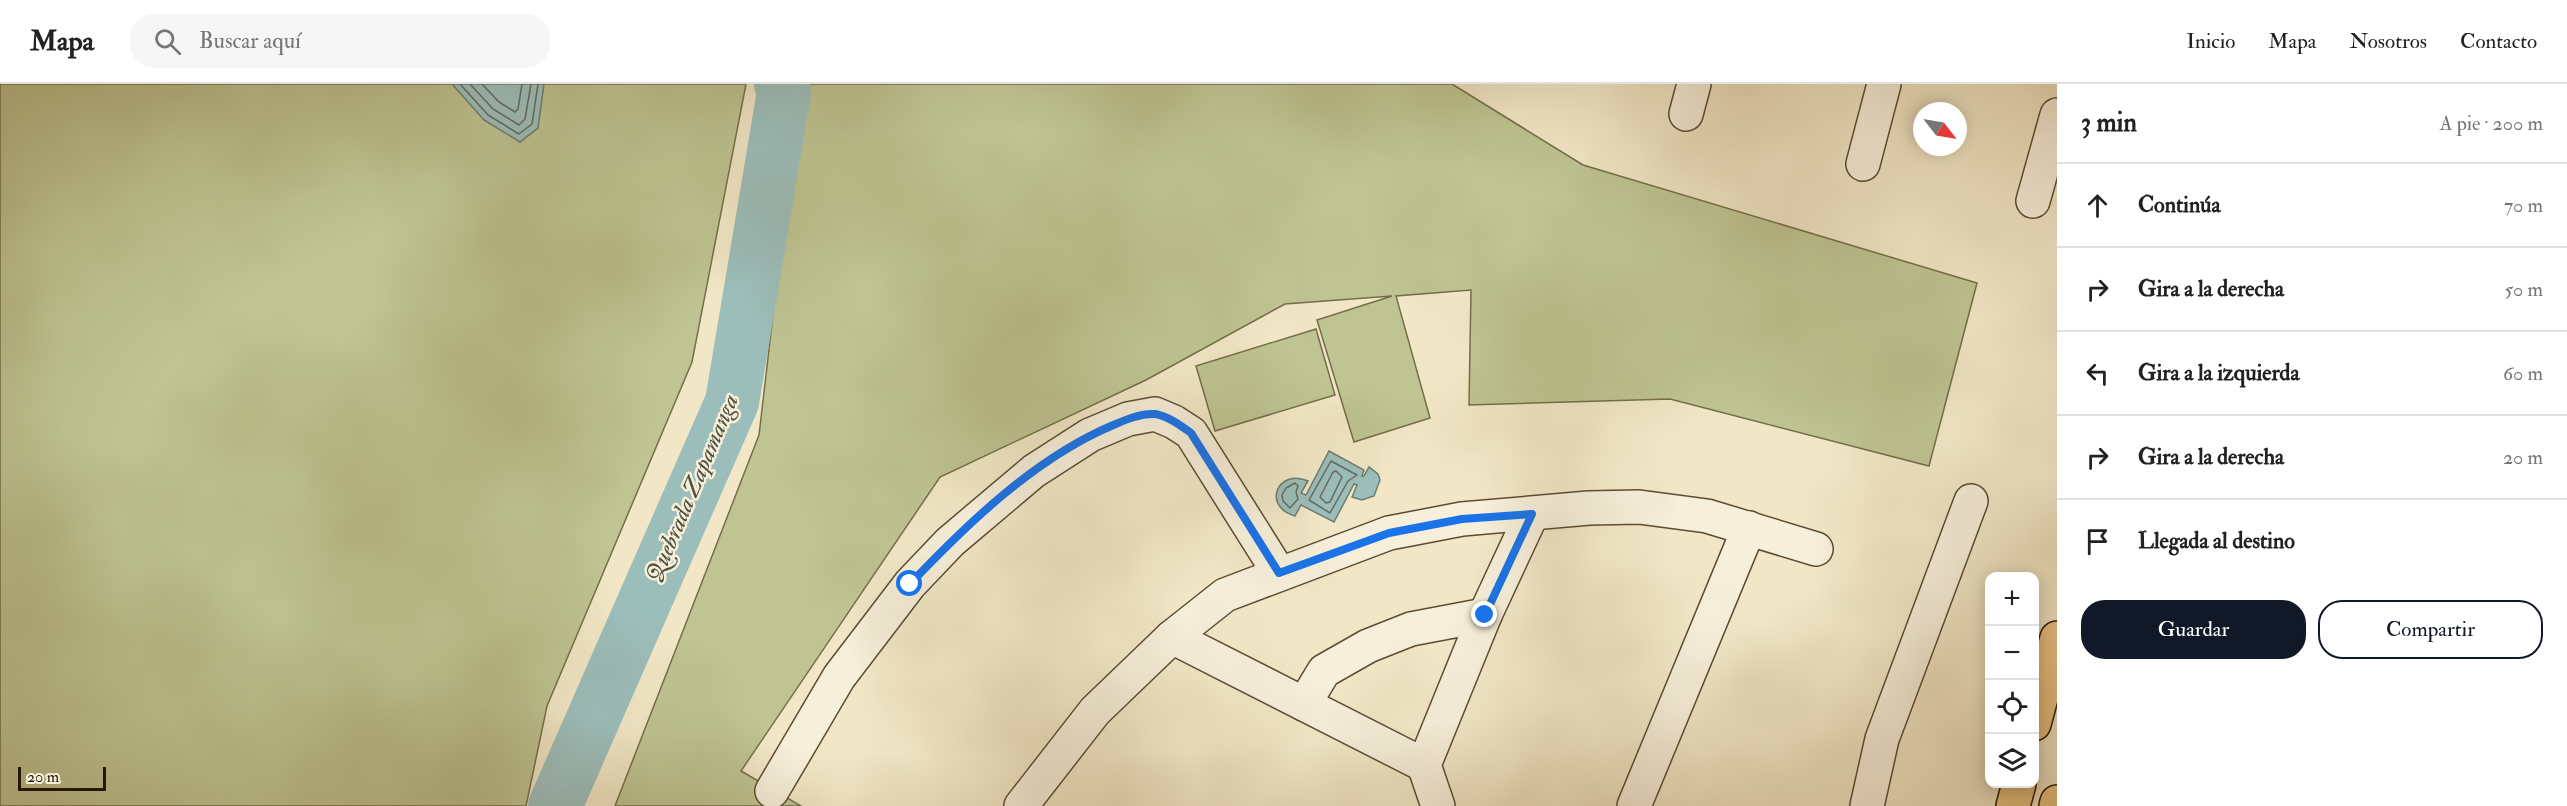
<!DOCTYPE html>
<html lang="es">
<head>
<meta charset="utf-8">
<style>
	body { margin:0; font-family:"IM FELL Double Pica",serif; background:#f6f6f6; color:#222 }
	.controls { position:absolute; right:18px; bottom:18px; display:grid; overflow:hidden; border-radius:12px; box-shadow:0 3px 15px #0003 }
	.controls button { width:54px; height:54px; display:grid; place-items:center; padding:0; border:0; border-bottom:2px solid #e0e0e0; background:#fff; color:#222; font:30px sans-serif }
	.compass { position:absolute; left:1913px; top:18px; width:54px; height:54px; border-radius:50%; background:#fff; box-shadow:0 3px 15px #0003; rotate:121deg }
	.scale { position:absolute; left:18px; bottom:15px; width:88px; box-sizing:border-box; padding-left:6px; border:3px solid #291800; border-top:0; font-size:16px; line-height:21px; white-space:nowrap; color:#291800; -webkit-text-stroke:4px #f6efda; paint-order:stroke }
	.stop { position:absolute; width:18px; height:18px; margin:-14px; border:4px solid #1a73e8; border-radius:50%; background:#fff }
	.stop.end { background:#1a73e8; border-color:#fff; box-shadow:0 2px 6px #0008 }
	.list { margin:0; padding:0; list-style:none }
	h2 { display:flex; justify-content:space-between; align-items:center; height:78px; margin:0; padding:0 24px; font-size:26px }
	h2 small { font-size:20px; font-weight:400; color:#767676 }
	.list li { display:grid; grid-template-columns:39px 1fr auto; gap:18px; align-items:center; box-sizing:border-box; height:84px; padding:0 24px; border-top:2px solid #e0e0e0 }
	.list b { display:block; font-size:22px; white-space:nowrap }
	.list em { font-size:20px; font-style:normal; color:#767676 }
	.actions { display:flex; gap:12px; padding:18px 24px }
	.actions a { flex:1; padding:14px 0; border:2px solid #111827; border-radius:24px; text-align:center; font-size:21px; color:#111827 }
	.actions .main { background:#111827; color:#fff }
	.icon { flex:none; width:33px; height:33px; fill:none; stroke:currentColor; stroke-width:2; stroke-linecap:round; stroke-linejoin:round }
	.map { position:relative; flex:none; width:2057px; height:722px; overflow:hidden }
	header { display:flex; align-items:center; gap:36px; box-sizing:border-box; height:84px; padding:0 30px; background:#fff; border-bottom:2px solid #e0e0e0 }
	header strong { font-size:28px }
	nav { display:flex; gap:33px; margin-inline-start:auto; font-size:21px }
	.search { width:420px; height:54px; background:#f6f6f6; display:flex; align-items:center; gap:15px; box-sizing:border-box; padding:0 21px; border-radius:24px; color:#767676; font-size:22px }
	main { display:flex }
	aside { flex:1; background:#fff }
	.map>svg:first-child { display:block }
</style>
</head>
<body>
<header>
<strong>Mapa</strong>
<div class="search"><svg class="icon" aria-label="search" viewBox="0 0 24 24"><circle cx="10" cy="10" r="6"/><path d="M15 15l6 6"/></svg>Buscar aquí</div>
<nav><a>Inicio</a><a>Mapa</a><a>Nosotros</a><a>Contacto</a></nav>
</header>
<main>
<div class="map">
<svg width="2057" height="722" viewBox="0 0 2057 722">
	<rect width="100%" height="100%" fill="#f1e7c6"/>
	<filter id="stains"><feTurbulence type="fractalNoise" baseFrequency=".00333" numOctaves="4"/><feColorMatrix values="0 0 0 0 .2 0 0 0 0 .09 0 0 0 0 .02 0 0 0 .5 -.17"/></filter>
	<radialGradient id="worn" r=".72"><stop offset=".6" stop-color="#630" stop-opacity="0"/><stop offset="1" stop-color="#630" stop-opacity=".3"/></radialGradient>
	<g fill="#bec492" stroke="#746e49" stroke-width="1.5">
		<polygon points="0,0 746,0 692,278 547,622 526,722 0,722"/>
		<polygon points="800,0 1452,0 1583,81 1977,199 1929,382 1670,315 1469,321 1471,206 1396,212 1430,334 1354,358 1317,236 1392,212 1285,220 1146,296 940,393 741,687 801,722 615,722 759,351"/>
		<polygon points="1316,245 1335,311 1215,347 1196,282"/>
	</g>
	<g fill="#9cbebb" stroke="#6e7c70" stroke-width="1.5">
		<polygon points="452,0 544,0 538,44 520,58 484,36"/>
		<path d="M1329,367L1364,386L1362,392H1364L1369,383L1378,390L1380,396L1374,412L1362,416L1352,413L1357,401L1354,400L1334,438L1301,421L1295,432C1261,422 1278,384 1308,397L1301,409L1306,411Z"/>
	</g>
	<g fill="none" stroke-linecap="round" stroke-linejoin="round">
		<g stroke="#626b5e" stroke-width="1.5">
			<polyline points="460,0 488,31 519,50 532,40 538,0"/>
			<polyline points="470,0 493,25 519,41 525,35 531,0"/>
			<polyline points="482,0 499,18 515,28 518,25 522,0"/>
			<polygon points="1331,377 1357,391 1348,397 1330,429 1309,416"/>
			<polygon points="1336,387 1342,393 1330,418 1326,419 1320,413 1333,388"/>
			<polygon points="1295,399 1298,402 1296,408 1298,415 1290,424 1283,417 1282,411 1286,404"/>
		</g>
		<polyline stroke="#9cbebb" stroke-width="54" points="555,722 732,318 784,8 781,0"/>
		<defs>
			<g id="minor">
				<polyline points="1686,30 1694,0"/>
				<polyline points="1863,80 1884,0"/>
				<polyline points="2033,117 2057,31"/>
				<polyline points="1172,553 1424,681"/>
				<polyline points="1304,620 1324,587 1368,562 1411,545 1485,531"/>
				<polyline points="772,707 839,593 910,500 950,458 1034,387 1090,351 1128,335 1155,330 1174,338 1191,349 1279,489"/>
				<polyline points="1021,722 1095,627 1172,553 1225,511 1389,449 1462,435 1589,424 1639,423 1707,432 1816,465"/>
				<polyline points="1438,722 1424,681 1485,531 1532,430"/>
				<polyline points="1634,722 1749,444"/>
				<polyline points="1867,722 1882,655 1971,417"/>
			</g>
			<g id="major">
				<polyline points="2034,640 2057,554"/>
				<polyline points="2013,722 2019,700"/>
				<polyline points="2056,722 2057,718"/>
			</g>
		</defs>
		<use href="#minor" stroke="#5b4c32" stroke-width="36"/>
		<use href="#major" stroke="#291800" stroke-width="36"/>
		<use href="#minor" stroke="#f6efda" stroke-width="33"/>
		<use href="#major" stroke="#e8c483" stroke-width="33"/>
	</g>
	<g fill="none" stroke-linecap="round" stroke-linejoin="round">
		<path stroke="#1a73e8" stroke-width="8" d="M910,500C966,441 1034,375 1111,342C1123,337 1140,329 1155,330C1168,332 1181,342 1191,349L1279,489L1389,449L1462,435L1532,430L1485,531"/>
	</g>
	<g text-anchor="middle" stroke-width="5" stroke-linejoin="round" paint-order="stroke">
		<g font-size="24" font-style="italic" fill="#515241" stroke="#f6efda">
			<text transform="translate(692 404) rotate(-67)" y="8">Quebrada Zapamanga</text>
		</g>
	</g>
	<rect width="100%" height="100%" filter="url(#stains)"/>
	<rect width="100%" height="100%" fill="url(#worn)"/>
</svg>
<div class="controls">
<button>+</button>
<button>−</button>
<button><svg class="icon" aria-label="locate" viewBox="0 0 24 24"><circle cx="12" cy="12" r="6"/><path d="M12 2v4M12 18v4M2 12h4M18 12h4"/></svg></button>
<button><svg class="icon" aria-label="layers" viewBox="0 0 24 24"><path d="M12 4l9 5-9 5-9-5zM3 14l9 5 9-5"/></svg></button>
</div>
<svg class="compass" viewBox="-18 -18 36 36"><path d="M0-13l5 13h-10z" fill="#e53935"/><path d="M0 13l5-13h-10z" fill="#767676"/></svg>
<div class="scale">20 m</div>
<div class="stop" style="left:910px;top:500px"></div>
<div class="stop end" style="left:1485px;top:531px"></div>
</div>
<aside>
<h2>3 min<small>A pie · 200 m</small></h2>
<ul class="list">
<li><svg class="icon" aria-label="ahead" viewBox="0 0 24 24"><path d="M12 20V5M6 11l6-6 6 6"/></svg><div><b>Continúa</b></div><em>70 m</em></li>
<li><svg class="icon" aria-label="right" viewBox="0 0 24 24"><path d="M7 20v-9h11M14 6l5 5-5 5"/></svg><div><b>Gira a la derecha</b></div><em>50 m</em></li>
<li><svg class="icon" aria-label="left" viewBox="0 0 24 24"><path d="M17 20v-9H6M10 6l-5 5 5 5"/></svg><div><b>Gira a la izquierda</b></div><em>60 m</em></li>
<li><svg class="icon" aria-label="right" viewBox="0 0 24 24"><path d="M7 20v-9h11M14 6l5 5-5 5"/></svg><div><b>Gira a la derecha</b></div><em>20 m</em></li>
<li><svg class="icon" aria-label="arrive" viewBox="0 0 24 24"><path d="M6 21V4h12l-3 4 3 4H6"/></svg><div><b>Llegada al destino</b></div></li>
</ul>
<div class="actions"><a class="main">Guardar</a><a>Compartir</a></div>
</aside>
</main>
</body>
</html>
